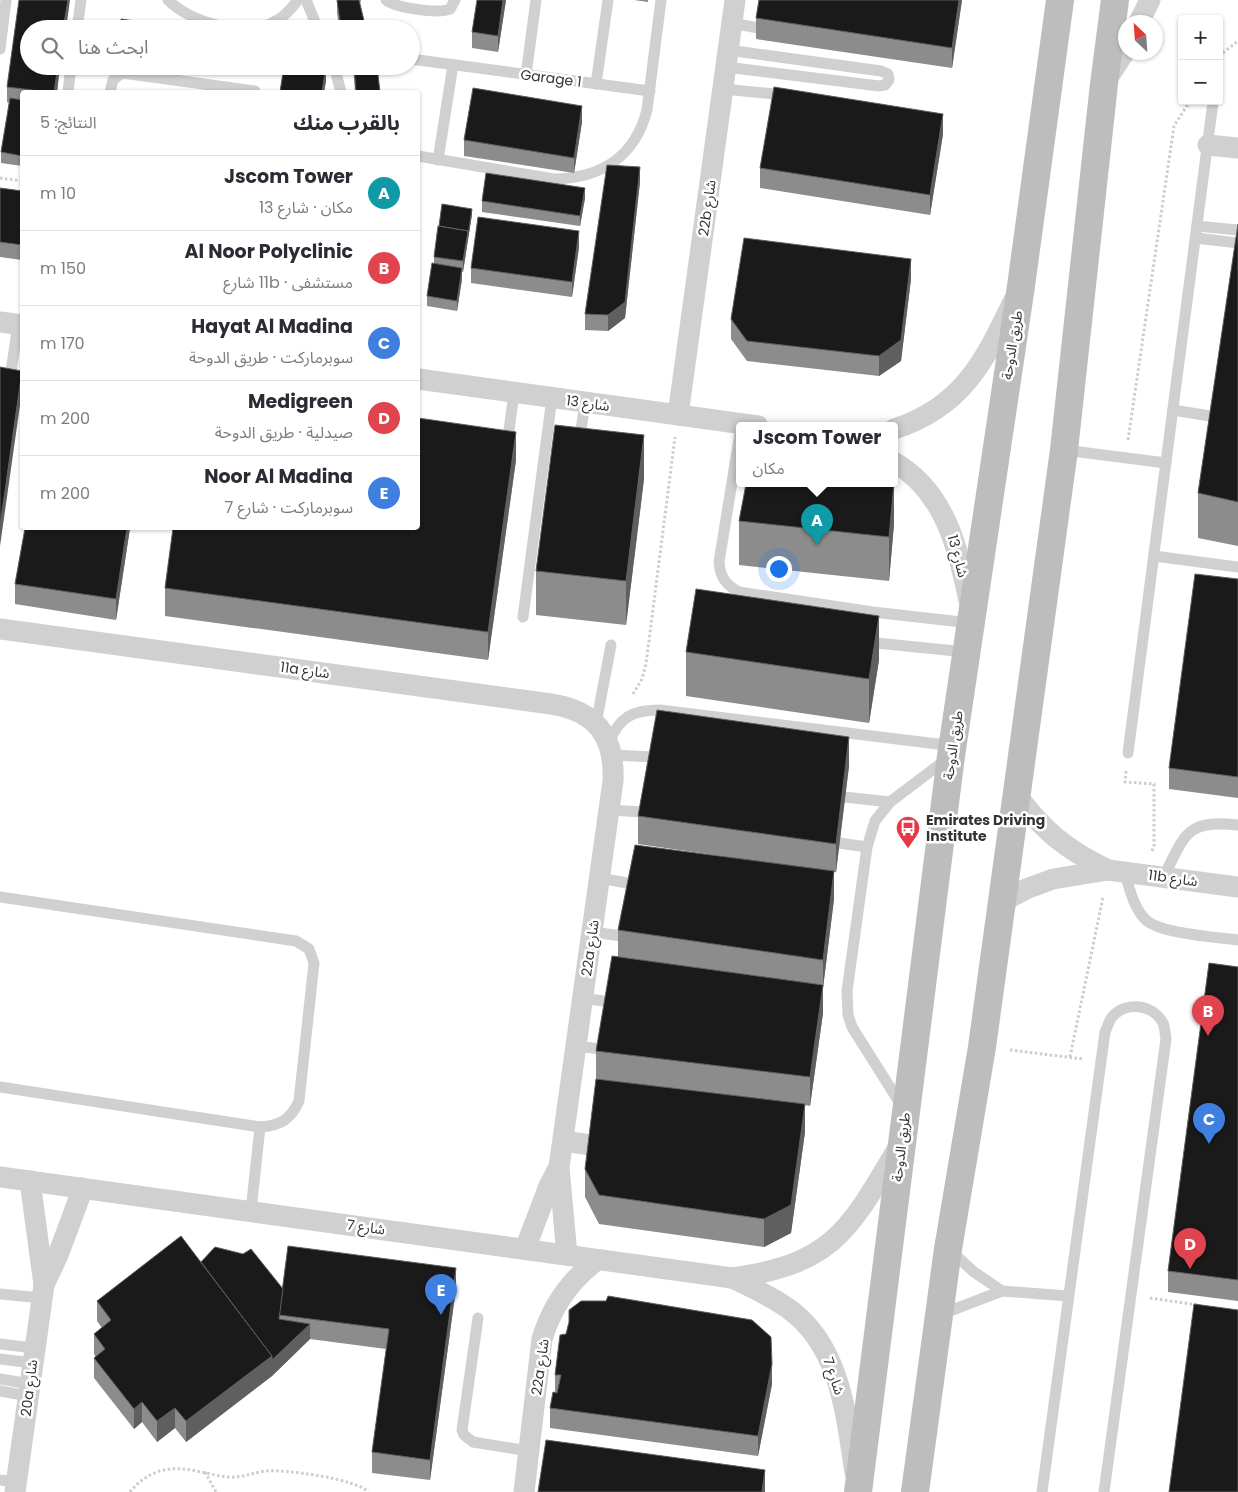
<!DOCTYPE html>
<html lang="ar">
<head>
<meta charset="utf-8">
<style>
	body { margin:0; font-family:Poppins,"Noto Sans Arabic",sans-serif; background:#f7f7f7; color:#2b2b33; direction:rtl }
	.controls { position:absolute; right:15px; top:15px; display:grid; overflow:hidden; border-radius:5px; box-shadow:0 1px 4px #0004 }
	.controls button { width:45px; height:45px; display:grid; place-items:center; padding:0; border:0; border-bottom:1px solid #e1e1e2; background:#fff; color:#2b2b33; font:25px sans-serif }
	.compass { position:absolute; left:1118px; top:15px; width:45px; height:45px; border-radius:50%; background:#fff; box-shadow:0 1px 4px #0004; rotate:335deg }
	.you { position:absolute; left:778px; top:568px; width:18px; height:18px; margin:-12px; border:4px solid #fff; border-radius:50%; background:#1a73e8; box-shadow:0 0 0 8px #1a73e833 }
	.badge { display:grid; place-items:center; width:32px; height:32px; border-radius:50%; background:#e63946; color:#fff; font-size:16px; font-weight:700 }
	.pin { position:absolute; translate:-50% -41px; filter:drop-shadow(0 1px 2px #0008) }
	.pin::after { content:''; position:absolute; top:26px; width:18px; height:15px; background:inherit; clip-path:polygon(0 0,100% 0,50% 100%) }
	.popup { position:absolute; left:736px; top:422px; width:162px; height:65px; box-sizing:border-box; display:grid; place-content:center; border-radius:5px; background:#fff; filter:drop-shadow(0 1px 4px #0005); font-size:16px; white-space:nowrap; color:#7c7c81 }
	.popup b { font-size:19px; color:#2b2b33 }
	.popup::after { content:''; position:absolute; left:50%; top:100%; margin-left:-10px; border:10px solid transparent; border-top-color:#fff }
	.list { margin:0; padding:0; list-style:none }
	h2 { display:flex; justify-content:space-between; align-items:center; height:65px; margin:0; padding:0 20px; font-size:21px }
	h2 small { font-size:16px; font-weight:400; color:#7c7c81 }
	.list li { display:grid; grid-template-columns:32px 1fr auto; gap:15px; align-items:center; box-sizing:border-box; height:75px; padding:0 20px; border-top:1px solid #e1e1e2 }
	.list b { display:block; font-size:19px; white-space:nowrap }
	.list p { margin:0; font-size:16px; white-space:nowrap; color:#7c7c81 }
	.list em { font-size:16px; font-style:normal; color:#7c7c81 }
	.icon { flex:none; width:28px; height:28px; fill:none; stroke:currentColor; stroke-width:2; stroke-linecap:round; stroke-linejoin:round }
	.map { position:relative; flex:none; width:1238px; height:1492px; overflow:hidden; direction:ltr }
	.search { position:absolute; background:#fff; box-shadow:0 1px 4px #0004; left:20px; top:20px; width:400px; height:55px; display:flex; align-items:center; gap:12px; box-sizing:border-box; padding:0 18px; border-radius:28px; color:#7c7c81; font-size:19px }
	.panel { position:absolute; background:#fff; box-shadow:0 1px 4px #0004; left:20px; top:90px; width:400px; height:440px; border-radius:5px; direction:rtl }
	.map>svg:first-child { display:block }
</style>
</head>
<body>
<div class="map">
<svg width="1238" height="1492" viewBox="0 0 1238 1492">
	<rect width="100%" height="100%" fill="#fff"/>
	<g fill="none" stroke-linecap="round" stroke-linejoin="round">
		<g stroke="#cdcdcd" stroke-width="3" stroke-dasharray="2.5 2.5" stroke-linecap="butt">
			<polyline points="1219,56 1238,41"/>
			<polyline points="0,178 22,181"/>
			<polyline points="1128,440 1174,126 1190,101"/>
			<polyline points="633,694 642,679 646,664 675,437"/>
			<polyline points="1126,771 1125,782 1154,784 1154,846 1152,851"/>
			<polyline points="1010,1050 1083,1059"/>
			<polyline points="1070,1057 1103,897"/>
			<polyline points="1150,1298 1198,1305"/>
			<polyline points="205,1472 216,1492"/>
			<path d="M130,1492C139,1481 150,1473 164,1470C185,1465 207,1475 228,1477C242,1478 252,1473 265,1471C283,1469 358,1479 368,1492"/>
		</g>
		<g stroke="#d0d0d0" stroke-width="11">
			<path d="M168,0C190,23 246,38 276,21C285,16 292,8 298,0"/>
			<polyline points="306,0 318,29"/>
			<path d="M386,0C395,8 439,14 450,9L455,0"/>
			<polyline points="275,21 286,29"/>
			<polyline points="732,23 758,28"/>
			<polyline points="77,29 81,0"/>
			<polyline points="0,49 6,0"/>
			<polyline points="411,59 650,91"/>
			<polyline points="334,66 341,92"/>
			<polyline points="726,67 879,86 885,85 889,80 888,74 881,71 728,50"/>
			<polyline points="526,75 536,0"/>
			<polyline points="596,84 608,0"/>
			<polyline points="723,89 786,95"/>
			<polyline points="68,92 71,66"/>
			<polyline points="110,92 113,80 122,73 255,91"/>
			<path d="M418,156L554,179C601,178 635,157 647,110L661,0"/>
			<polyline points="438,160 453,65"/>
			<polyline points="1197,226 1238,230"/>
			<polyline points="1196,238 1238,243"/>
			<polyline points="9,385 18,324"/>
			<polyline points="1173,410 1216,417"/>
			<path d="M740,433L719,562C720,577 726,585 739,592L873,612L970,623"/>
			<polyline points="579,443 585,403"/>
			<polyline points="507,445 514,393"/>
			<polyline points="1064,450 1166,463"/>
			<polyline points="1154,556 1238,567"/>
			<polyline points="523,617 552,398"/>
			<polyline points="866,642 966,652"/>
			<polyline points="596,724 611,645"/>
			<path d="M609,742C620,717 632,710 660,710L954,746"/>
			<polyline points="1128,753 1213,102"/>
			<polyline points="612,755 653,757"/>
			<polyline points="844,797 890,802"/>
			<polyline points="609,810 643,812"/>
			<polyline points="839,843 867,847"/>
			<path d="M1124,871C1129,886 1133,906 1144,918C1157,934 1217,937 1238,940"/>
			<path d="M1164,876C1185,835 1186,819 1238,825"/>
			<polyline points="600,878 632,884"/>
			<path d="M0,897L296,941L309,949L314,963L299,1101C291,1119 280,1126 260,1127L0,1087"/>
			<polyline points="592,932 622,936"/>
			<polyline points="583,998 609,1002"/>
			<polyline points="576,1046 601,1049"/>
			<polyline points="903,1108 852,1027 848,1015 847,991 867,847 875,821 890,802 948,758"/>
			<polyline points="563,1136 592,1140"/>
			<polyline points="562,1146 591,1150"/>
			<polyline points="251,1211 260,1127"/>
			<polyline points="950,1250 974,1272 1002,1291"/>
			<polyline points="0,1294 42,1298"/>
			<polyline points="942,1314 1002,1291 1068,1296"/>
			<polyline points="478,1318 462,1430 464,1435 473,1442 529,1451"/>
			<polyline points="0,1344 34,1348"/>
			<polyline points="0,1359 32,1363"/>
			<polyline points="0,1379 30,1384"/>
			<polyline points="0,1391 28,1396"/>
			<polyline points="0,1480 16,1482"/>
			<path d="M1042,1492L1105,1032C1107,1028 1109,1021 1112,1017C1126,1001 1153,1004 1163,1023C1165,1027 1165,1034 1166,1039L1104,1492"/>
		</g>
		<g stroke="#d0d0d0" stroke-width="21">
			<polyline points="1139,22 1150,0"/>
			<polyline points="1105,82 1126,50"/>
			<polyline points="1208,145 1238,148"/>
			<polyline points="0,322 22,325"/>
			<polyline points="418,379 758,426"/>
			<polyline points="678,415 735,0"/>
			<path d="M894,429C963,407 985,360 1014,300"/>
			<path d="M894,462C947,493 958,550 970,605"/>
			<path d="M0,629L551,704C596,711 615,736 613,781L559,1167L567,1255"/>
			<path d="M1016,794C1043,831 1067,850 1108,870"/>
			<polyline points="1002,902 1026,889 1053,879 1108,870 1238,887"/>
			<path d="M0,1177L732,1278C834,1264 850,1229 899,1146"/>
			<polyline points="30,1181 44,1285"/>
			<polyline points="525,1249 549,1186 559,1167"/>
			<path d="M732,1278C751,1287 771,1296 789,1309C841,1347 846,1415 855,1473"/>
			<polyline points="15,1492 44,1285 58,1255 83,1188"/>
			<path d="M524,1492L542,1339C552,1306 569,1281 597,1260"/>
		</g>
		<g stroke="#bdbdbd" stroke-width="28">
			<polyline points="858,1492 951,756 1021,286 1060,0"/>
			<polyline points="915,1492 948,1249 982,1047 1064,450 1104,84 1115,0"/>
		</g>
	</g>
	<g fill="#8c8c8c">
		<polygon points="337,0 361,0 360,4 366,29 339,29 337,12"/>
		<polygon points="506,0 498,52 472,48 472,32"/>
		<polygon points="634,0 648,0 648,2"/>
		<polygon points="759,0 962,0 952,68 756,39 756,18"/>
		<polygon points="60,66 57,92 22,92 22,166 1,163 1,152 9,103 7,102 7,87"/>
		<polygon points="236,66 326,66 326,81 324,92 280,92 283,72"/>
		<polygon points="353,66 377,66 380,92 355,92"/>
		<polygon points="582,122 574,173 464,156 464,140"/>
		<polygon points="943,134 930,215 760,188 760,168"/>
		<polygon points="640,182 625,318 608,331 585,330 585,314"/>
		<polygon points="0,188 22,191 22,260 0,257"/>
		<polygon points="585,198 580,226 482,212 482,201"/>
		<polygon points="472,214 463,272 462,272 462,279 457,311 427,306 427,296 434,263 434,257"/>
		<polygon points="1238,224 1238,546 1198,538 1198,493"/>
		<polygon points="579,247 572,297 471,283 471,268"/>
		<polygon points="911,279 901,361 879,376 747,361 731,339 731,319"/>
		<polygon points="516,460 488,660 165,616 165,588"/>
		<polygon points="644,479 626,625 536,615 536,571"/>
		<polygon points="739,521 894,524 889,581 739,565"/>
		<polygon points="25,528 130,528 116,620 15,604 15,584"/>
		<polygon points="1238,579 1238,798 1169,789 1169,768"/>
		<polygon points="686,652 879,660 869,723 686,696"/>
		<polygon points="849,766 836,872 834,872 834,899 823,988 823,1013 810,1106 805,1105 805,1132 791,1233 764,1247 599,1224 585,1197 585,1169 596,1079 596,1051 618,957 618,930 721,856 638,844 638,816"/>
		<polygon points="1238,967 1238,1301 1168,1292 1168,1271"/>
		<polygon points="201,1262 283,1289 456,1288 430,1480 372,1473 372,1452 386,1349 310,1339 272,1376 186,1442 175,1428 157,1442 142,1422 134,1429 94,1378 94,1358 96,1357 94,1354 94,1334 102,1328 97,1321 97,1301"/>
		<polygon points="555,1375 772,1384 758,1456 550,1428 550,1408 555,1392"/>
	</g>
	<g fill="#5f5f5f">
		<polygon points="68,0 70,0 66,29 63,29"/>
		<polygon points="503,0 506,0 498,52 498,36"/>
		<polygon points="959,0 962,0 952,68 952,48"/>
		<polygon points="58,66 60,66 57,92 54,92"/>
		<polygon points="326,66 326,81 324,92 322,92"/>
		<polygon points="582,106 582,122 574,173 574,158"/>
		<polygon points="943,114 943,134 930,215 930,195"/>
		<polygon points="640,167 640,182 625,318 608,331 608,315"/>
		<polygon points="585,188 585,198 580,226 580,216"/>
		<polygon points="472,209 472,214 463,272 463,261"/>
		<polygon points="579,231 579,247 572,297 572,282"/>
		<polygon points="911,259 911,279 901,361 879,376 879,356"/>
		<polygon points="462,268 462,279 457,311 457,301"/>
		<polygon points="22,371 22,391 0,546 0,526"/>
		<polygon points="516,432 516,460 488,660 488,632"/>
		<polygon points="644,435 644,479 626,625 626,581"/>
		<polygon points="894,484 894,524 889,581 889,537"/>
		<polygon points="127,528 130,528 116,620 116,599"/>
		<polygon points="879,616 879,660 869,723 869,679"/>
		<polygon points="849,737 849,766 836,872 836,844"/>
		<polygon points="834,871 834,899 823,988 823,1013 810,1106 810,1077 823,985 823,960"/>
		<polygon points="805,1104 805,1132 791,1233 764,1247 764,1219"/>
		<polygon points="456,1268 456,1288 430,1480 430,1460"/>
		<polygon points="310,1324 310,1339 272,1376 272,1360"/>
		<polygon points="272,1356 272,1376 186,1442 186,1421"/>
		<polygon points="772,1364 772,1384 758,1456 758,1436"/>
		<polygon points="142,1402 142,1422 134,1429 134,1409"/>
		<polygon points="175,1408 175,1428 157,1442 157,1421"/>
		<polygon points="765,1470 765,1492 762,1492"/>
	</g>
	<g fill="#1a1a1a" stroke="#5f5f5f">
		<polygon points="19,0 68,0 63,29 29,29 29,66 58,66 54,92 49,92 7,87"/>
		<polygon points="337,0 359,0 366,29 343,29 340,22"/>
		<polygon points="477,0 503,0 498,36 472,32"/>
		<polygon points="759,0 959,0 952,48 756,18"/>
		<polygon points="121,19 181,28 120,29"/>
		<polygon points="284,66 326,66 322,92 280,92"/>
		<polygon points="354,66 377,66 380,92 356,92"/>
		<polygon points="774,87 943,114 930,195 760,168"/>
		<polygon points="473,88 582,106 574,158 464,140"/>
		<polygon points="10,98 22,100 22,156 1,152"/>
		<polygon points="607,165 640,167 625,302 608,315 585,314"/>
		<polygon points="486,173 585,188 580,216 482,201"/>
		<polygon points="0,188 22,191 22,245 0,242"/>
		<polygon points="442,204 472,209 468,236 468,231 439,226"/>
		<polygon points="478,217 579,231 572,282 471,268"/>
		<polygon points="1238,224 1238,502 1198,493"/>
		<polygon points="438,226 468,231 463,261 434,257"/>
		<polygon points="744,238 911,259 901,340 879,356 747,341 731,319"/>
		<polygon points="432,263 462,268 457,301 427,296"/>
		<polygon points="0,367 22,371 0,526"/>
		<polygon points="418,418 516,432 488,632 165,588 173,528 418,528"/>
		<polygon points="555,425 644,435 626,581 536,571"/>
		<polygon points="746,484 894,484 889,537 739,521"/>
		<polygon points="25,528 127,528 116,599 15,584"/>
		<polygon points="1195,574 1238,579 1238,777 1169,768"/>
		<polygon points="696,589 879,616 869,679 686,652"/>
		<polygon points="657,710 849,737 836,844 638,816"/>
		<polygon points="635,845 834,871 823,960 618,930"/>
		<polygon points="612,956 823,985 810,1077 596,1051"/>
		<polygon points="1209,963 1238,967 1238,1280 1168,1271"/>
		<polygon points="596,1079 805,1104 791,1205 764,1219 599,1195 585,1169"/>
		<polygon points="181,1236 272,1356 186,1421 175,1408 157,1421 142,1402 134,1409 94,1358 105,1349 94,1334 111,1320 97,1301"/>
		<polygon points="288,1246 456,1268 430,1460 372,1452 389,1329 279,1315"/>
		<polygon points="215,1247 243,1254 251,1249 283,1289 279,1319 310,1324 272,1360 272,1356 201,1262"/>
		<polygon points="608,1296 752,1320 771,1337 772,1364 758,1436 550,1408 553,1392 557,1393 561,1375 555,1375 560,1335 566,1334 569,1322 569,1310 581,1301 606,1301"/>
		<polygon points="1194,1304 1238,1310 1238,1492 1169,1492"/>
		<polygon points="546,1440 765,1470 762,1492 538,1492"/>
	</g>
	<defs>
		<symbol id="bus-pin" viewBox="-11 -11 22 30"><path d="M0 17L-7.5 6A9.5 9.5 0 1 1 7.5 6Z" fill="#e63946" stroke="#fff"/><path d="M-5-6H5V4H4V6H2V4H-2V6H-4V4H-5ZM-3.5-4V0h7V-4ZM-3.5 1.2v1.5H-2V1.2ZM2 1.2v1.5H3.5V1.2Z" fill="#fff"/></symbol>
	</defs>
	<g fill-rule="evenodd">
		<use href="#bus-pin" x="894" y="814" width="28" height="38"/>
	</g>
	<g text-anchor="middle" stroke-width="5" stroke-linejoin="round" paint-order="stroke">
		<g font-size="14" fill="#333" stroke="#fff">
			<text transform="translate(551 78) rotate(7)" y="5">Garage 1</text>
			<text transform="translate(707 208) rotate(-82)" y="5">22b شارع</text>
			<text transform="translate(1012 345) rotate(-81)" y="5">طريق الدوحة</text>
			<text transform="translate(588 403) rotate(8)" y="5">شارع 13</text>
			<text transform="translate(958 556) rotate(75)" y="5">شارع 13</text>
			<text transform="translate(305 670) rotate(8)" y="5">11a شارع</text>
			<text transform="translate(953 745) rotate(-82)" y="5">طريق الدوحة</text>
			<text transform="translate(1173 878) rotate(8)" y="5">11b شارع</text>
			<text transform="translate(590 948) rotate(-82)" y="5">22a شارع</text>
			<text transform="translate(901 1147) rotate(-83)" y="5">طريق الدوحة</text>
			<text transform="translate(366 1227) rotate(8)" y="5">شارع 7</text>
			<text transform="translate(540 1367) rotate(-82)" y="5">22a شارع</text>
			<text transform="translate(834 1376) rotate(71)" y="5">شارع 7</text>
			<text transform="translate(29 1388) rotate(-83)" y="5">20a شارع</text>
		</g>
		<g font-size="14" font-weight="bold" fill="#333" stroke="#fff" text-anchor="start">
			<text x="926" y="825">Emirates Driving<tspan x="926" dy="16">Institute</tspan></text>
		</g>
	</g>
</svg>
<div class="controls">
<button>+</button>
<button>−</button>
</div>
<svg class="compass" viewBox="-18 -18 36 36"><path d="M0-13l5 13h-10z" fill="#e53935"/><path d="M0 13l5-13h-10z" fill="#7c7c81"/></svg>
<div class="you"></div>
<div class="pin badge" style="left:817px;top:545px;background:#0f9aa8">A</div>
<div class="popup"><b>Jscom Tower</b>مكان</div>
<div class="pin badge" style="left:1208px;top:1036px;background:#e0444e">B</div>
<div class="pin badge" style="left:1209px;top:1144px;background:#3f7fe0">C</div>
<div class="pin badge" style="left:1190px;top:1269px;background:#e0444e">D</div>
<div class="pin badge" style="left:441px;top:1315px;background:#3f7fe0">E</div>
<div class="search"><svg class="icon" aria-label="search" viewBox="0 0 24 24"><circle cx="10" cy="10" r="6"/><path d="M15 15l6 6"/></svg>ابحث هنا</div>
<section class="panel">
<h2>بالقرب منك<small>النتائج: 5</small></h2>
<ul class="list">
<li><span class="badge" style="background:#0f9aa8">A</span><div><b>Jscom Tower</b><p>مكان · شارع 13</p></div><em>10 m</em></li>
<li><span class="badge" style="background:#e0444e">B</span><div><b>Al Noor Polyclinic</b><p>مستشفى · 11b شارع</p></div><em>150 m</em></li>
<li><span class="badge" style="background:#3f7fe0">C</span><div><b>Hayat Al Madina</b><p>سوبرماركت · طريق الدوحة</p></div><em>170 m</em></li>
<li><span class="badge" style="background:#e0444e">D</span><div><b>Medigreen</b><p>صيدلية · طريق الدوحة</p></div><em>200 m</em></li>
<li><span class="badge" style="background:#3f7fe0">E</span><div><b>Noor Al Madina</b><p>سوبرماركت · شارع 7</p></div><em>200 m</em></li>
</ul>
</section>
</div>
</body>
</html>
